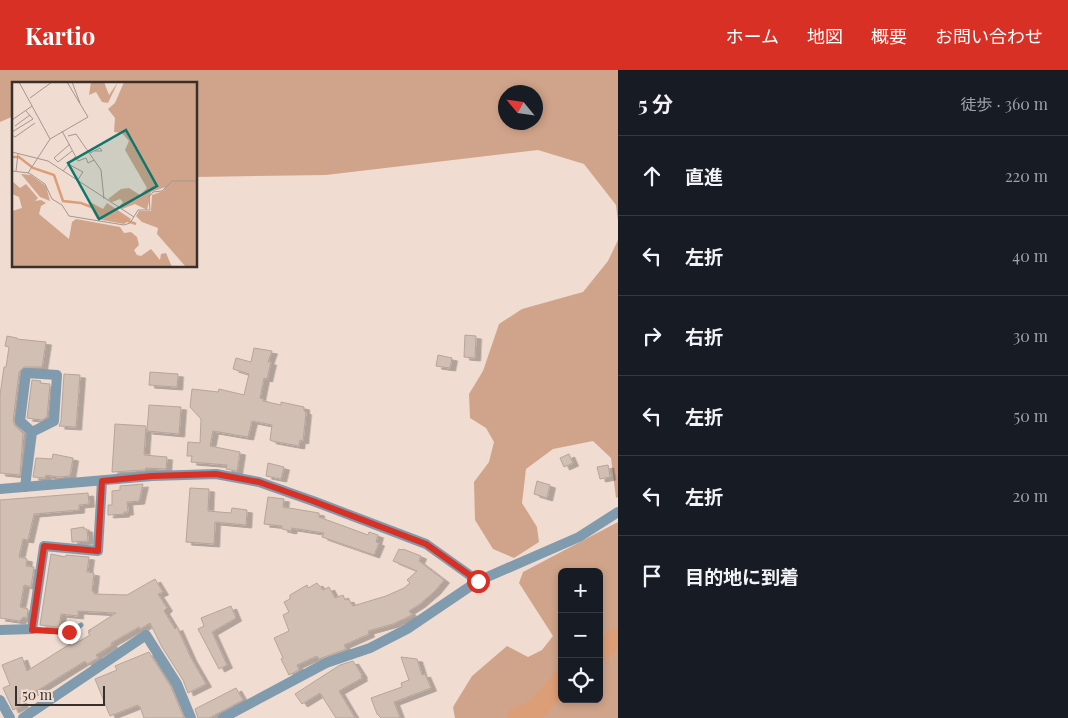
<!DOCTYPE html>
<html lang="ja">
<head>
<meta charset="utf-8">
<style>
	body { margin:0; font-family:"Playfair Display","Noto Sans JP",serif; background:#20242c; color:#f1f3f6 }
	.controls { position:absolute; right:15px; bottom:15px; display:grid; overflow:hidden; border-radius:8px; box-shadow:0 2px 8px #0003 }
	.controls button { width:45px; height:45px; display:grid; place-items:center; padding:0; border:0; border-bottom:1px solid #363941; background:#171b24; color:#f1f3f6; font:25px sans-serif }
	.compass { position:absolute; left:498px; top:15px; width:45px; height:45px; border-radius:50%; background:#171b24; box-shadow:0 2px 8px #0003; rotate:299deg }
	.scale { position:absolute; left:15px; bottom:12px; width:90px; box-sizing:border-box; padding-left:5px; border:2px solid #37302c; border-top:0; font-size:14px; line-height:18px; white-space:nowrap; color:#37302c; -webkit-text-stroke:4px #f0dcd1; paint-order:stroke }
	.stop { position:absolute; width:15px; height:15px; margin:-11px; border:4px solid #d93025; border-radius:50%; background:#fff }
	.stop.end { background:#d93025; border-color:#fff; box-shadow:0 1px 5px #0008 }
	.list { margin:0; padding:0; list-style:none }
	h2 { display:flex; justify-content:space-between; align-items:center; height:65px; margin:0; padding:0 20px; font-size:21px }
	h2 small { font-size:16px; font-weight:400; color:#9ea1a6 }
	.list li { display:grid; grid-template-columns:32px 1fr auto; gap:15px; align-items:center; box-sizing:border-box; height:80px; padding:0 20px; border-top:1px solid #363941 }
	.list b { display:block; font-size:19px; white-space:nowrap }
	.list em { font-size:16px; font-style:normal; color:#9ea1a6 }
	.icon { flex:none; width:28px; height:28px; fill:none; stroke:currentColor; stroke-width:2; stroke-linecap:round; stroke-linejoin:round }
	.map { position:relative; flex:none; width:618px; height:648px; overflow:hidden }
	header { display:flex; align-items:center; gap:30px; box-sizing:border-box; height:70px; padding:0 25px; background:#d93025; color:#fff }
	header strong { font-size:24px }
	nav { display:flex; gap:28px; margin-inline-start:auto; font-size:18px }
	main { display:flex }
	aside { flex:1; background:#171b24 }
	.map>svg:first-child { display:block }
</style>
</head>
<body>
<header>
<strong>Kartio</strong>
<nav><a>ホーム</a><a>地図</a><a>概要</a><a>お問い合わせ</a></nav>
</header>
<main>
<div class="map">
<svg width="618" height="648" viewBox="0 0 618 648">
	<defs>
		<filter id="shadow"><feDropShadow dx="5.5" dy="3" stdDeviation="0" flood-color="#0004"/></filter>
	</defs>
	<rect width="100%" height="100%" fill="#f0dcd1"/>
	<g fill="#d0a48a" fill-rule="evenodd">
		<path d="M0,0H618V151L616,135L584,94L538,80L326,105L196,107V14H14V46L0,52ZM506,22H536V52H506Z"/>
		<polygon points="618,170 618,427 616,428 611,388 593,371 553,379 526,399 522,433 537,457 539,472 514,488 493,479 475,450 474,412 489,392 494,372 486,358 470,348 469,324 483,301 499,254 522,239 583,222 608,191"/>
		<path d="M618,452V648H455L453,637L472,606L507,576L528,587L542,580L553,566L519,513L523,502ZM562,502H599V629H562Z"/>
	</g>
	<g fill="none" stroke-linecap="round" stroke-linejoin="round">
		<g stroke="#dc9e77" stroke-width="21">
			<polyline points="599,581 618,568"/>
			<polyline points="517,648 537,639 562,610"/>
		</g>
	</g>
	<g fill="#d2bfb4" stroke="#b7a49a" filter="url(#shadow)">
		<polygon points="465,265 476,266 475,288 464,287"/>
		<polygon points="7,266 17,268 17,269 46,272 42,297 24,297 19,302 13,351 15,356 23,363 20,405 0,403 0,325 4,297 6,297 9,277 5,276"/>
		<polygon points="254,278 272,281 268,292 271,292 267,309 264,308 260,328 263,329 263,331 281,335 281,332 304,337 304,341 306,342 303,371 300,370 299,376 272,371 270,370 272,355 252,351 248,367 213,361 210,376 240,382 237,401 226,399 227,395 191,392 192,386 187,386 188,372 200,373 201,349 190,337 192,319 218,322 219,319 244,325 249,304 233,299 236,288 251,292"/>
		<polygon points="438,285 452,288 450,298 436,296"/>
		<polygon points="150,302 178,304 177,317 149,315"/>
		<polygon points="64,304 80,305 76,357 59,356 61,351"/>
		<polygon points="32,310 41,311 40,313 50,314 47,347 42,350 27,348"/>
		<polygon points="149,335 181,337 179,364 147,361"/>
		<polygon points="115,354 146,356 144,385 167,387 166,399 146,398 145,400 112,402"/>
		<polygon points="53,384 73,388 70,406 59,407 46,405 45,408 33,407 36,388 52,389"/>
		<polygon points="569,384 573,393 564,397 560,388"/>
		<polygon points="268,393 284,397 281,409 266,406"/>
		<polygon points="608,395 610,407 600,409 597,397"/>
		<polygon points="537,411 550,415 547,428 534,424"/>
		<polygon points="143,414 139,431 127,432 128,442 124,442 124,444 108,445 108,435 112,435 112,421 120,420 120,416"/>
		<polygon points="190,418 209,419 208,441 231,443 232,438 247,440 246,455 215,452 214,474 186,472"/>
		<polygon points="88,423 89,434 79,435 79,440 34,444 28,470 23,469 19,487 27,489 26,496 34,497 31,517 24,515 20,537 28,539 27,548 23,547 20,551 0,548 0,430"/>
		<polygon points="268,427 284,429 283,437 319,443 319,447 368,465 369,462 378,465 376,472 379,473 374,485 322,467 324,463 292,458 291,461 282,459 282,456 264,454"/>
		<polygon points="84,457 84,459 87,459 88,471 72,472 71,459"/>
		<polygon points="399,479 402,480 403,479 421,486 419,491 444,510 435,521 420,534 409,541 412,545 393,554 368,561 369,564 344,575 346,579 319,589 317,586 297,595 299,600 289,605 281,589 283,588 274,568 289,561 283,545 289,542 284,532 290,529 290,525 307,515 308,518 317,513 323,520 329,517 335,528 343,525 345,530 348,529 353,536 386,526 404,518 410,513 407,510 417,501 393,491"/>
		<polygon points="51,484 65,487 66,485 89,487 87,502 94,503 92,521 94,522 94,524 127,525 155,509 163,522 158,524 167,538 164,541 175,559 177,557 191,588 206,614 188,623 183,610 162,577 150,553 140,559 139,557 111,573 112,575 96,585 98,588 87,594 85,591 40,619 20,628 23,635 13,640 3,618 10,615 2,595 22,587 27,601 70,574 71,576 90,565 88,563 91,561 88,561 116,543 78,541 78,546 61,544 59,557 40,555"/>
		<polygon points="231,536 236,548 212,562 227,595 219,599 198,559 204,556 201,548"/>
		<polygon points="149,582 171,617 184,648 144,648 140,637 139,637 138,635 110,646 95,609 117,600 115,596"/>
		<polygon points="401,587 417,589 422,605 425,604 431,618 394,632 400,648 381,648 377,644 371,628 402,617 401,613 409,610"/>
		<polygon points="353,591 362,605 361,606 362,608 339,621 355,648 336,648 320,623 302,634 295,624 340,595"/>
		<polygon points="236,618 243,630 209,648 198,648 195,639"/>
	</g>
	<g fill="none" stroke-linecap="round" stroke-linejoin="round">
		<polyline stroke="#809aae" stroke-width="5" points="32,559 69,563 81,555"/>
		<g stroke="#809aae" stroke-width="10">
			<polyline points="25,417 32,362 20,351 26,303 57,305 54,351 32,362"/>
			<polyline points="0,419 152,406 216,404 259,412 313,431 426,474 478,511"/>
			<polyline points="0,560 32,559 44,476 98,481 102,411"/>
			<polyline points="0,630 10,648"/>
			<polyline points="23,648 146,565 177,614 191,648"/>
			<polyline points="223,648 326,593 370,578 407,559 478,511 579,467 618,442"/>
		</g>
	</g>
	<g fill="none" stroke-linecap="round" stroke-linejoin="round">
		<polyline stroke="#d93025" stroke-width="6" points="69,562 32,560 44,476 98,481 102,411 152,406 216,404 259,412 313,431 426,474 478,511"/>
	</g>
	<g transform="translate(12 12)">
		<rect width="185" height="185" fill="#f0dcd1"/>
		<path d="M79,0H92L97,13L106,0L96,21L90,20L84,10L77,13ZM112,0H185V185H174L145,152L146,146L130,140L124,134L127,129H139L140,113L151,109L154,105L139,110L135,128L123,122L110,127L107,125L111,120L108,117L100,120L96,117L109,107L117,106L128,113L135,106L113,68L117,59L110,51L102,50L103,36L96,27L103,21ZM9,92L19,93L34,104L38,119L28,115ZM0,99L8,106L14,102L26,116L23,119L29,118L34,121L29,124L27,132L57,157L60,140L64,137L108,145L112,151L119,150L125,155L127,163L122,168L125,173L129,174L139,167L148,178L149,172L154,171L160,185H0V129L10,126L7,115L0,112ZM80,121L91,127L95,121L119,137L112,142L85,137L78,124Z" fill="#d0a48a"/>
		<path fill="none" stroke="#dc9e77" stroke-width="2.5" d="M0,75H7L21,86L42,93L51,119L69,121L124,142"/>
		<path fill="none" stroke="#a6978f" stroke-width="1" d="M7,0L38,57M60,0L68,21M18,16L40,0M0,38L20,24M3,44L18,33M50,49L66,79L74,76L76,81L82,78M0,50L21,37L14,29M0,53L3,55L23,41M56,54L64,52L89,88L92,117M58,62L42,76L46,80L60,69M0,70L36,79L122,135M78,71L88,66L90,69H83M56,82L71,90L65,99M0,89L17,91L33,102L40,117L50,123L57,134L112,143L118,141L126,128H138L137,115L141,110L150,109L160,99H185M4,89L6,72M51,89L63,75M16,91L38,57L76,35L55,0"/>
		<path fill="#0f766e" fill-opacity="0.15" stroke="#0f766e" stroke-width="2.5" d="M114,48L145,104L87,137L56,81Z"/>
		<rect width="185" height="185" fill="none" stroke="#37302c" stroke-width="2.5"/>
	</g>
</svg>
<div class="controls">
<button>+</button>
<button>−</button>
<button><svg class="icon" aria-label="locate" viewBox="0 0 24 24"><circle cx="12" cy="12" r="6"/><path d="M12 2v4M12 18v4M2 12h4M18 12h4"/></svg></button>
</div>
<svg class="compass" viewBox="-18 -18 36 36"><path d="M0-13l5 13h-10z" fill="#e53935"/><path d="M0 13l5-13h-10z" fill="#9ea1a6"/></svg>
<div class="scale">50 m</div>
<div class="stop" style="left:478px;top:511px"></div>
<div class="stop end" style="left:69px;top:562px"></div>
</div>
<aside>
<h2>5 分<small>徒歩 · 360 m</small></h2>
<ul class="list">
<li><svg class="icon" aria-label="ahead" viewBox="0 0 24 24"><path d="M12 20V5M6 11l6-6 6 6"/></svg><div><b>直進</b></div><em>220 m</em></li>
<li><svg class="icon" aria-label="left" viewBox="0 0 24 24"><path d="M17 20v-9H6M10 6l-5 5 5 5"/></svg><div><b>左折</b></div><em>40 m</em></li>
<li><svg class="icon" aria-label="right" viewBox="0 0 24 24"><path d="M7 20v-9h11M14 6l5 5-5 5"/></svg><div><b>右折</b></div><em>30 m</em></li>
<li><svg class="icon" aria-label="left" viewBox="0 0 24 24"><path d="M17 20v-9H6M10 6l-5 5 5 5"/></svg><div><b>左折</b></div><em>50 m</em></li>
<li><svg class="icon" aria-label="left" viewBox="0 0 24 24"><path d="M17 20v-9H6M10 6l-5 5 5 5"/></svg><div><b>左折</b></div><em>20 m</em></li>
<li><svg class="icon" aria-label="arrive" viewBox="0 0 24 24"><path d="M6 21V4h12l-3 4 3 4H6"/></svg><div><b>目的地に到着</b></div></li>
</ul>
</aside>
</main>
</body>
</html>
